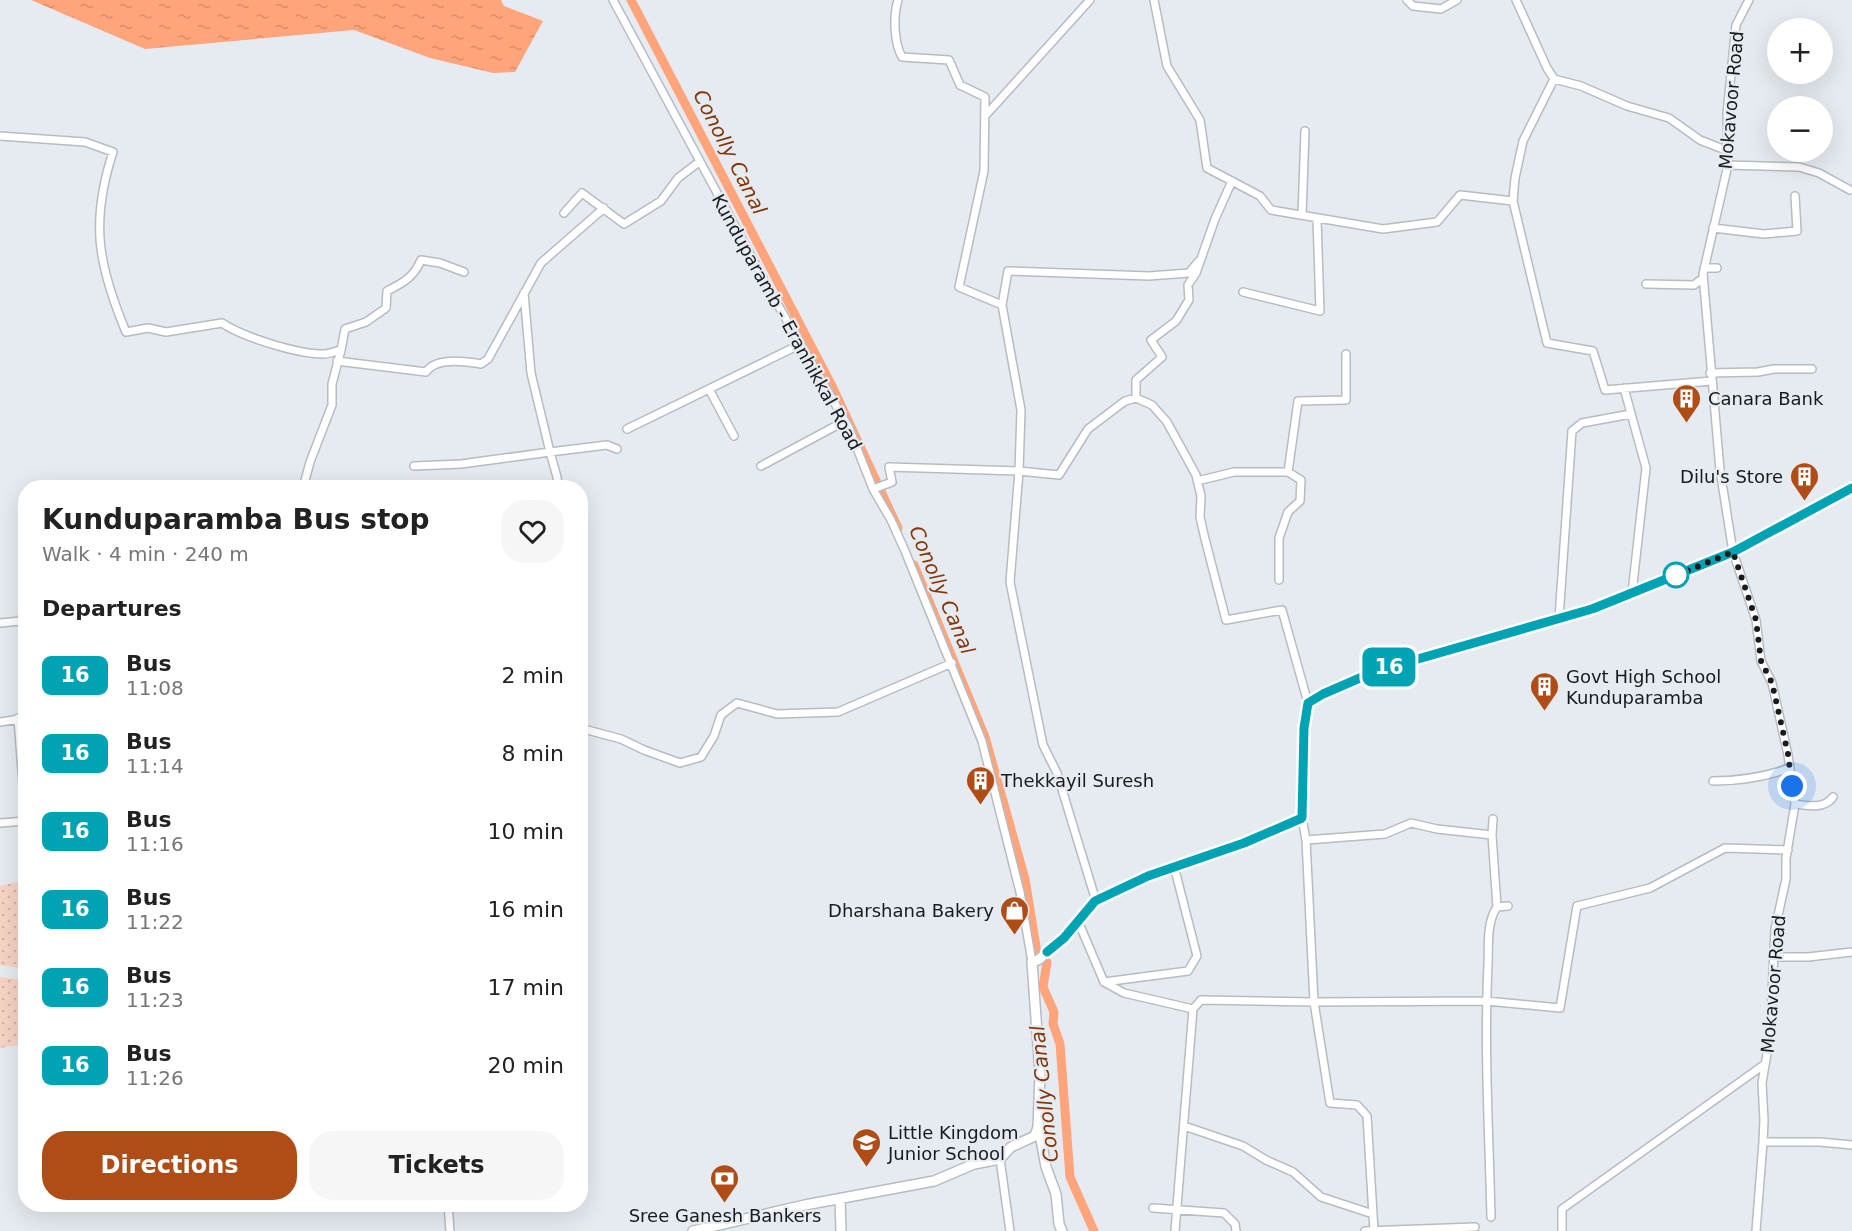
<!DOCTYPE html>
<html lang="en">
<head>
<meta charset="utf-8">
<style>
  body { margin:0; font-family:"DejaVu Sans",sans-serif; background:#f6f6f6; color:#222; height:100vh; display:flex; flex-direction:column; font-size:22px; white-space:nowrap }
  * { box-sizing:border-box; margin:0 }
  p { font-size:20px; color:#767676 }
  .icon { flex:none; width:33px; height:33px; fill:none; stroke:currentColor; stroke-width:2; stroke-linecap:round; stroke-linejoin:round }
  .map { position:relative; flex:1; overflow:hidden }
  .panel { position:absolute; left:18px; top:480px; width:570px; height:732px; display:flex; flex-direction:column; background:#fff; border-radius:24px; box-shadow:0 6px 24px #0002 }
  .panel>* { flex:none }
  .badge { padding:0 12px; border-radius:9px; font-size:21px; line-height:39px }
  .controls { position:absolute; left:1767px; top:18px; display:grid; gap:12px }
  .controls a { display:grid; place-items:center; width:66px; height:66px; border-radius:50%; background:#fff; box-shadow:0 6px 24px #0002; font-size:30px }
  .you { position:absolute; width:30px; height:30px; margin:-15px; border:4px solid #fff; border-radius:50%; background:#1a73e8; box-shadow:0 0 0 9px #1a73e833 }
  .map>.badge { position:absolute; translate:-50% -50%; box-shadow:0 0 0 3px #fff }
  h2 { padding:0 24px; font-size:22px; line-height:54px }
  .round { display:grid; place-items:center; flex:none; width:63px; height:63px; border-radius:24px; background:#f6f6f6 }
  .headline { display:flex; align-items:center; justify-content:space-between; height:102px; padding:0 24px }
  h1 { font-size:28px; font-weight:800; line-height:45px }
  .button { display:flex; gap:12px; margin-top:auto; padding:12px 24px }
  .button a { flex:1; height:69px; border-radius:24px; background:#b04d16; color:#fff; font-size:24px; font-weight:800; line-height:69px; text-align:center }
  .button a+a { background:#f6f6f6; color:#222 }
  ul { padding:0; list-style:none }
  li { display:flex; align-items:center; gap:18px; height:78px; padding:0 24px }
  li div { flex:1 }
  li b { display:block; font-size:22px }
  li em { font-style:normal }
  li .badge { min-width:66px; font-weight:700; text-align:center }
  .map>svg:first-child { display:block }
  .grass { fill:url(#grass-dots) }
  .water { fill:url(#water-ripples) }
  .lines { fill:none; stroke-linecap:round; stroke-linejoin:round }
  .canal { stroke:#ffa47b; stroke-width:9 }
  .street-casing { stroke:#b7bcc2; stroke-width:10 }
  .secondary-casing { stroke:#b7bcc2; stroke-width:12 }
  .street { stroke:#fff; stroke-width:7 }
  .secondary { stroke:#fff; stroke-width:9 }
  .line-casing { stroke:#fff; stroke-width:14 }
  .line { stroke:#00a3b4; stroke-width:9 }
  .walk { stroke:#181a1c; stroke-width:6; stroke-dasharray:0 10.8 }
  .stop-dot { fill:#fff; stroke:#00a3b4; stroke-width:3 }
  .labels { text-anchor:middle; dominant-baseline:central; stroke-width:4.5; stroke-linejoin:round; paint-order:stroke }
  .street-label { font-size:18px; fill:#181a1c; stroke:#e6ebf1 }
  .poi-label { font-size:18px; fill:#181a1c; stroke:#e6ebf1; text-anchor:start }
  .water-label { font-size:20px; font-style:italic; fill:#853606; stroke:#e6ebf1 }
</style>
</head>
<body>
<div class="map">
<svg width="1852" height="1231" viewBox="0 0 1852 1231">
  <defs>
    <pattern id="grass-dots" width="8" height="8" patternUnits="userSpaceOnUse" patternTransform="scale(1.5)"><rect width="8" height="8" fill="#f7d3c4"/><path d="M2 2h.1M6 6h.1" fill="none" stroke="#d3b5a8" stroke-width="1.8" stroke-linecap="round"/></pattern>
    <pattern id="water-ripples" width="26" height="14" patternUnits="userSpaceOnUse" patternTransform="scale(1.5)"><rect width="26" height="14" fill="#ffa47b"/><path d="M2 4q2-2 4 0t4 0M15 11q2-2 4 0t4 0" fill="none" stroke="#da8d6a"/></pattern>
  </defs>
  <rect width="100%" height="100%" fill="#e6ebf1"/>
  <path class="grass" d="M25 880H26L25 969 0 965V886Z
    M0 977 25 980V1044L0 1048Z"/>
  <path class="water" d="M31 0H501L504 6 543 21 515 72 493 73 430 58 354 30 145 49Z"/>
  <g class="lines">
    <path class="canal" d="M631 0 832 386 898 528
      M914 565 985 737 1025 879 1037 953 1047 962 1043 987 1054 1012 1053 1024 1060 1044 1070 1177 1094 1231"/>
    <defs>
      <path id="street" d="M613 0 771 293 849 428 873 489 891 520 905 551 982 741 1020 892 1032 962
        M898 0C893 16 894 43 902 57L949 60 960 85 985 97 984 171 959 287 1002 305 1021 410 1019 471 1010 582 1043 745 1057 773 1096 901
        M1154 0 1167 66 1200 120 1207 168 1260 196 1271 210 1383 229 1437 222 1460 195 1513 201 1547 343 1593 351 1605 390 1711 381
        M1407 0 1413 6 1441 9 1457 0
        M1516 0 1547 68 1554 79 1581 86 1627 106 1669 118 1700 140 1728 151
        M1749 0 1736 25 1727 113 1728 165 1703 274 1720 470 1733 552 1756 620 1761 661 1772 683 1788 755 1795 804 1786 858V879L1775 929 1770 1036 1762 1083 1764 1120 1763 1142H1820L1852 1145
        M985 116 1090 0
        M0 136 85 142 113 152C90 222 98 265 126 332L148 328 166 332 222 323C243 337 297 354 323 354 329 354 336 351 341 350L332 384V405L310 462 303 488
        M1728 165 1799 167 1819 173 1850 190
        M1513 201 1515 178 1523 141 1554 79
        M564 213 582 193 624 224 661 201 678 178 699 162
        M1302 215 1305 131
        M1713 228 1764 234 1797 231 1795 196
        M1704 268H1717
        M1646 284 1694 285 1703 278
        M1243 292 1320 311 1317 218
        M1002 305 1008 271 1149 276 1189 273 1198 262
        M341 350 345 329 366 322 386 308 387 291C403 283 414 277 421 260L440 263 464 272
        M337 361 426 372C436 357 465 361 481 364L488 359 541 263 604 208
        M1710 373 1758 372 1774 369H1812
        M1624 388 1646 468 1632 593
        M709 389 734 436
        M1136 398 1152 405 1167 422 1196 475 1201 496 1200 517 1205 539 1226 620 1282 610 1308 703
        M627 429 801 344
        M414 466 461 464 550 452 531 373 524 293
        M761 466 845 421
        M1288 472 1298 401 1346 400V354
        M1197 481 1234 472H1288L1301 480 1300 501 1288 512 1279 538V580
        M558 488 557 477 550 452 607 445 617 449
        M873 489 892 482 889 467 1019 471 1059 475 1088 429 1125 401 1136 398V380L1162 357 1151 340 1176 321 1189 300 1188 285 1196 273 1215 219 1232 181
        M1559 618 1572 431 1582 423 1631 414
        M0 623 21 621 26 605
        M18 718 24 797
        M0 722 26 718
        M580 728 621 739 644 750 680 763 701 757 714 736 721 715 737 703 777 714 838 712 952 663
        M1713 781C1739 781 1765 777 1790 768
        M26 797H24L26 810
        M1795 804C1808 806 1825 809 1833 797
        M1302 818 1306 840 1314 1002 1330 1103 1357 1105 1367 1116 1374 1231
        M1493 819 1492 835 1497 907
        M0 823 26 821
        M1306 840 1385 834 1411 823 1437 829 1492 835
        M1078 921 1104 982 1124 993 1193 1009
        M1775 957H1808L1852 952
        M1104 982 1188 971 1197 956 1174 866
        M1184 1126 1243 1146 1266 1160 1293 1172 1321 1197 1373 1214
        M1000 1159 1010 1231
        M448 1204 450 1231
        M1153 1208 1224 1213 1235 1224 1236 1231
        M1491 1217C1489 1133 1484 1049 1488 965 1489 946 1486 923 1497 907L1508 906
        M1175 1231 1193 1009 1201 1000 1314 1002 1486 1001 1560 1008 1577 906 1650 888 1725 848 1788 850
        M1365 1231 1475 1227
        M1562 1231V1209L1765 1064
        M1756 1231 1763 1142"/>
      <path id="secondary" d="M1039 1129 1046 1167 1056 1194 1059 1224 1062 1231
        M840 1199 841 1231
        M693 1231 805 1205 934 1181 974 1164 1000 1159 1011 1147 1035 1136 1038 1127 1040 1074 1032 962 1038 960 1057 944 1096 901 1148 876 1244 843 1302 818 1304 728 1308 703 1323 694 1376 671 1592 609 1733 552 1852 488"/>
    </defs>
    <use href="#street" class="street-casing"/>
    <use href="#secondary" class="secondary-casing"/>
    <use href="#street" class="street"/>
    <use href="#secondary" class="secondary"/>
  </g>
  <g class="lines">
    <defs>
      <path id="line" d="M1047 952 1064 938 1095 901 1148 876 1244 843 1302 818 1304 728 1308 703 1323 694 1376 671 1592 609 1612 601 1733 552 1852 488"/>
    </defs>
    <use href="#line" class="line-casing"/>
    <use href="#line" class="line"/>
    <path class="walk" d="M1676 575 1672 577 1733 552 1756 620 1761 661 1772 683 1788 754 1792 786"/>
  </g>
  <defs>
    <symbol id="building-pin" viewBox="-11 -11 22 30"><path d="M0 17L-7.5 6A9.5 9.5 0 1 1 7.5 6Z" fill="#b04d16" stroke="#e6ebf1"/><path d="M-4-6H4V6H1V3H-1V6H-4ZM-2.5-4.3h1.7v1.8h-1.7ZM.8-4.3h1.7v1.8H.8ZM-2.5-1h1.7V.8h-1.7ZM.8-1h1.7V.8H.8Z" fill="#fff"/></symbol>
    <symbol id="shop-pin" viewBox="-11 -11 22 30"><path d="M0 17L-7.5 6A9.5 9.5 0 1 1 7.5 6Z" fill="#b04d16" stroke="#e6ebf1"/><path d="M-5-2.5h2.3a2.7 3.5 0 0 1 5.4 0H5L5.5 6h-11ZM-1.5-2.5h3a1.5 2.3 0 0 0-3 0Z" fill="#fff"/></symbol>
    <symbol id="school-pin" viewBox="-11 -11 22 30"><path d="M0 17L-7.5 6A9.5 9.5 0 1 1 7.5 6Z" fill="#b04d16" stroke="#e6ebf1"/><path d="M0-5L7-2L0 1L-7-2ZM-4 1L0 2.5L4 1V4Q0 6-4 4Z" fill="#fff"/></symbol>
    <symbol id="bank-pin" viewBox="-11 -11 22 30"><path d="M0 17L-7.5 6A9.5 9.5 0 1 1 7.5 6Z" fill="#b04d16" stroke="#e6ebf1"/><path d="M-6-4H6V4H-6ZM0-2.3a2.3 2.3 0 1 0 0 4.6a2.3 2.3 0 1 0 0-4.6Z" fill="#fff"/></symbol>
  </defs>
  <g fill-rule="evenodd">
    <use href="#building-pin" x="1670" y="382" width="33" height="45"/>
    <use href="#building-pin" x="1788" y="460" width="33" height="45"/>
    <use href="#building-pin" x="1528" y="670" width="33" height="45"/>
    <use href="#building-pin" x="964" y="764" width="33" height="45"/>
    <use href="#shop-pin" x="998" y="894" width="33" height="45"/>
    <use href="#school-pin" x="850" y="1126" width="33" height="45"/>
    <use href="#bank-pin" x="708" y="1162" width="33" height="45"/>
  </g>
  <circle class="stop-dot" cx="1676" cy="575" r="12"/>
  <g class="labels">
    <g class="street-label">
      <text transform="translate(1731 100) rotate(-85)">Mokavoor Road</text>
      <text transform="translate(787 322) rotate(61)">Kunduparamb - Eranhikkal Road</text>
      <text transform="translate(1773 984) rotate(-85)">Mokavoor Road</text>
    </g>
    <g class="poi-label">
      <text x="1708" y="398">Canara Bank</text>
      <text x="1783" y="476" text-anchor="end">Dilu's Store</text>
      <text x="1566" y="676">Govt High School<tspan x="1566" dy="21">Kunduparamba</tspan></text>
      <text x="1001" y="780">Thekkayil Suresh</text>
      <text x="994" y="910" text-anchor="end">Dharshana Bakery</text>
      <text x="888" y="1132">Little Kingdom<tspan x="888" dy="21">Junior School</tspan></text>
      <text x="725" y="1215" text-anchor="middle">Sree Ganesh Bankers</text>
    </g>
    <g class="water-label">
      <text transform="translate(730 152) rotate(63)">Conolly Canal</text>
      <text transform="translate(942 590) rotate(67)">Conolly Canal</text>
      <text transform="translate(1044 1094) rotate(-96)">Conolly Canal</text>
    </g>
  </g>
</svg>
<div class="controls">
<a>+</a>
<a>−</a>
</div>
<div class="you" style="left:1792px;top:786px"></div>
<b class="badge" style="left:1389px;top:667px;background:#00a3b4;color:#fff">16</b>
<section class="panel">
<div class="headline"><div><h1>Kunduparamba Bus stop</h1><p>Walk · 4 min · 240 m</p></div><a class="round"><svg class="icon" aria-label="heart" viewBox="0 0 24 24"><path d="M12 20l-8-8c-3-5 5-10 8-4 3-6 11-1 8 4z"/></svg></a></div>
<h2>Departures</h2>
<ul>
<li><span class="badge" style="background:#00a3b4;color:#fff">16</span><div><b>Bus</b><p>11:08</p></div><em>2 min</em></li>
<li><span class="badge" style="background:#00a3b4;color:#fff">16</span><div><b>Bus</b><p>11:14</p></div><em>8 min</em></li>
<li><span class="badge" style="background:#00a3b4;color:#fff">16</span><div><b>Bus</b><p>11:16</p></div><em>10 min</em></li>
<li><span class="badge" style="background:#00a3b4;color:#fff">16</span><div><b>Bus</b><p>11:22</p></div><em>16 min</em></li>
<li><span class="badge" style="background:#00a3b4;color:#fff">16</span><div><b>Bus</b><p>11:23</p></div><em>17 min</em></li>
<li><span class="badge" style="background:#00a3b4;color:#fff">16</span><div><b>Bus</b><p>11:26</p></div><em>20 min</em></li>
</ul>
<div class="button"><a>Directions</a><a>Tickets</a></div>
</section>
</div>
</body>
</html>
